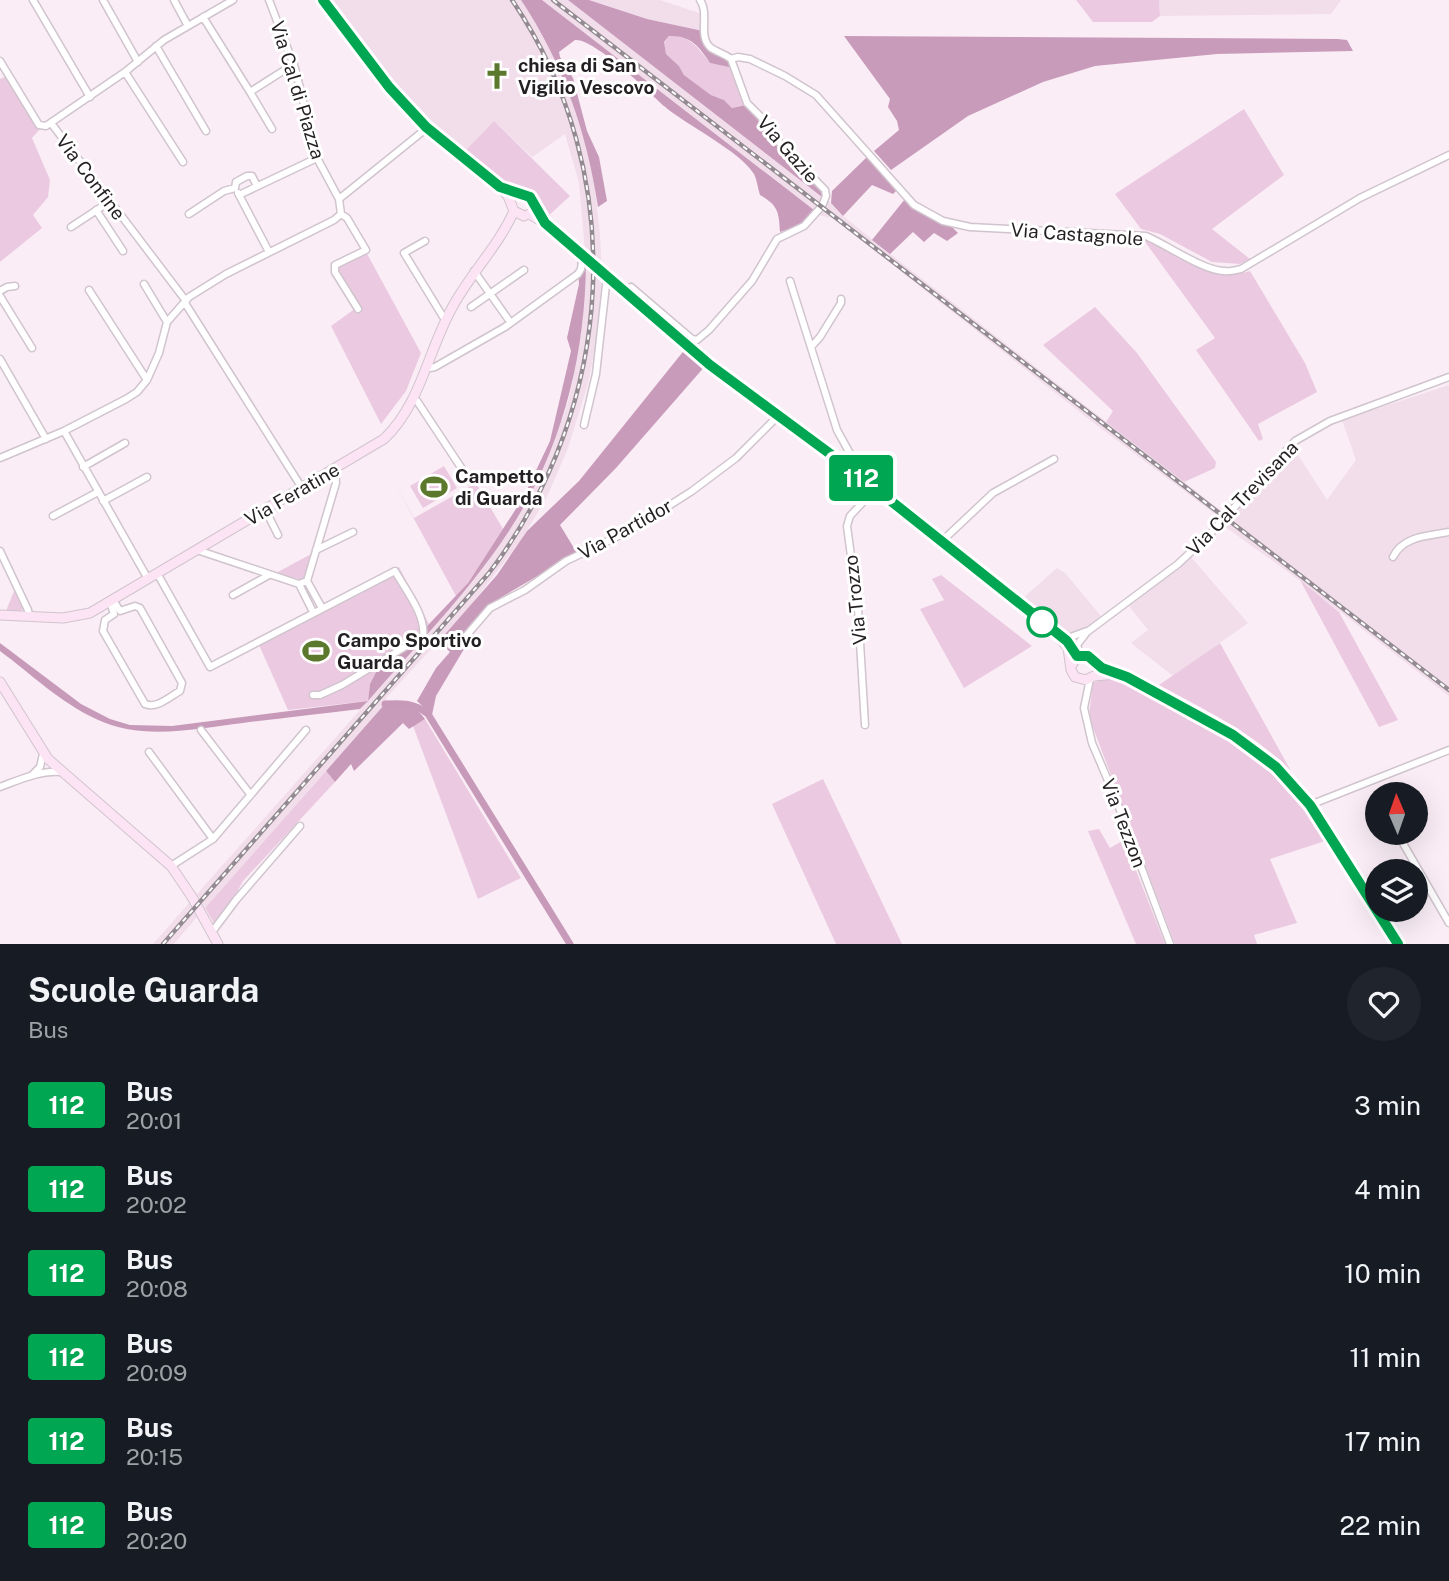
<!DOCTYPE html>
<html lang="en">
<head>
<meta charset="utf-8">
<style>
  body { margin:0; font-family:"Public Sans",sans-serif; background:#20242c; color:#f1f3f6; height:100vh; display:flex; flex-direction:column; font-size:26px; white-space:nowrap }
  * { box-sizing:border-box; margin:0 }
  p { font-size:23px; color:#9ea1a6 }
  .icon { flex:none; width:38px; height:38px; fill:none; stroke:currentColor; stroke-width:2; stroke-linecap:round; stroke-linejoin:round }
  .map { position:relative; height:944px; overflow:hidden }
  .panel { display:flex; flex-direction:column; background:#171b24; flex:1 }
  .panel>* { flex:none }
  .badge { padding:0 14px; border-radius:5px; font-size:24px; line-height:46px }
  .needle { width:46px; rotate:358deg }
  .controls { position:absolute; left:1365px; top:782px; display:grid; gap:14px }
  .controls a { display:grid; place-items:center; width:63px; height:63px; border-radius:50%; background:#171b24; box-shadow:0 7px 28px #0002; font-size:35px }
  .map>.badge { position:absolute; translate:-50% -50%; box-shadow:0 0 0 4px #fff }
  .round { display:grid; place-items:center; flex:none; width:74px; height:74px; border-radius:37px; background:#20242c }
  .summary { display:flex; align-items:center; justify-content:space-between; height:119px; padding:0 28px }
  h1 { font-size:33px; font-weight:700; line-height:52px }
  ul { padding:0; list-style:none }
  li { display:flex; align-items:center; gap:21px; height:84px; padding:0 28px }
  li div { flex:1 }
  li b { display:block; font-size:26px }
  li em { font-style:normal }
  li .badge { min-width:77px; font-weight:700; text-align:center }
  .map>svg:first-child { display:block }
  .built { fill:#f2deeb }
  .green { fill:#ebcae1 }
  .forest { fill:#c99bbb }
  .water { fill:#c89aba }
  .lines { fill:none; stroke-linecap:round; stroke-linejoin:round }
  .canal { stroke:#c89aba; stroke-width:7 }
  .secondary-tunnel { stroke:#cfc4cc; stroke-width:9; stroke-dasharray:9 4.5; stroke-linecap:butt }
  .street-casing { stroke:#d0c4cd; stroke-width:9 }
  .secondary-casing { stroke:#d0c4cd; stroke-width:11 }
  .street { stroke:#fff; stroke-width:6 }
  .secondary { stroke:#fce4f5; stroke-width:9 }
  .rail-casing { stroke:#938b91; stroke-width:4.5 }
  .rail { stroke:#fff; stroke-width:2; stroke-dasharray:5; stroke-linecap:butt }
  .line-casing { stroke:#fff; stroke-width:16 }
  .line { stroke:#00a651; stroke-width:10 }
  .stop-dot { fill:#fff; stroke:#00a651; stroke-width:3.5 }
  .labels { text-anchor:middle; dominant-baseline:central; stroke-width:6; stroke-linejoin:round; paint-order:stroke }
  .poi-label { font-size:19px; font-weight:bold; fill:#231f22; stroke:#fff; text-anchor:start }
  .street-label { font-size:19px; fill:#231f22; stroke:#fff }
</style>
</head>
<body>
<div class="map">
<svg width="1449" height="944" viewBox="0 0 1449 944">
  <rect width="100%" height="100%" fill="#faedf6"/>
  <path class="built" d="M331 0H521L545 39 568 89 585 141 594 180 600 234 602 276 596 343 588 384 568 448 547 497 520 542 467 610 386 698 384 705 205 908 197 894 368 701 485 565 507 534 544 466 567 406 573 380 586 263 579 183 565 134 532 157 494 121 464 152 434 126 397 86Z
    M542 0H568L831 203 843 216 903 264 1224 513 1219 517 1095 424 833 218 822 216Z
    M589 0H660L705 15 703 31 647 19Z
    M1159 0H1341L1331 14 1160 16Z
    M1449 385V696L1299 580 1224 526 1293 447 1327 500 1356 460 1342 420Z
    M1191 557 1248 623 1173 676 1131 643 1148 630 1129 606Z
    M1057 568 1065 573 1101 616 1074 638 1022 599Z
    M189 903 197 917 174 944H153Z"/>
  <path class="green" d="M1076 0H1159L1160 16 1152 22H1093Z
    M682 35 697 47 710 63 733 68 746 105 732 108 724 100 711 95 684 75 679 66 666 54 664 43 669 36Z
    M9 75 40 129 32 138 50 180 48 197 33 215 42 228 0 262V79Z
    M1244 109 1284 175 1212 229 1250 259 1240 264 1212 262 1160 234 1141 229 1115 194Z
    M494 121 570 196 546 218 540 198 533 190 510 186 464 152Z
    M1143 239C1180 249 1209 284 1250 271L1305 363 1317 392 1258 424 1263 439 1259 441 1196 350 1215 338Z
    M365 250 421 353 406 391 381 424 331 326 356 308 330 263Z
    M1095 307 1137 353 1216 462 1215 468 1184 482 1106 422 1113 411 1043 345Z
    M444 466 457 488 423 508 410 486Z
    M476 483 503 529 468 583 456 596 395 484 414 518Z
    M313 553 303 580 276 573Z
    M399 567 429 624 393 662 377 670 370 684 368 701 288 710 259 645Z
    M941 575 1032 646 964 688 920 609 944 600 932 579Z
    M1300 580 1339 612 1398 720 1379 727Z
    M14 591 23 608 21 612 6 611Z
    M1220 643 1291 771C1254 733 1205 710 1159 685Z
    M1102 679H1117L1155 697 1243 745 1280 775 1307 806 1328 840 1270 859 1297 923 1254 935 1257 944H1175L1092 725 1089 715 1093 683Z
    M425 719 521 878 478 899 413 726Z
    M326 771 335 782 243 881 232 901 214 923 205 908Z
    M823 779 902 944H836L772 804Z
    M1099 829 1110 848 1124 840 1165 944H1136L1088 831Z"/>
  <path class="forest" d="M521 0H542L814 210 800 225 780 232C779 212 778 205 760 195 758 189 757 180 754 174 740 151 686 125 664 106 649 92 594 38 575 40L559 52 560 57 573 78 587 131 599 157 607 201 598 207C587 133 563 63 521 0Z
    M568 0H589L647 19 703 31V38L729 59 733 68 710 63C699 46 690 35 669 36L664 42 666 54 679 66 684 75 711 95 724 100 732 108 746 105 798 168 821 191 822 197Z
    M844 36 1338 39 1347 40 1353 51 1217 54 1095 66 1043 82 968 116 891 170 874 151 899 130 897 121 888 107 890 99Z
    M867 157 897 190 893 194 872 185 843 216 831 203 832 191Z
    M905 199 917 209 952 227 958 233 947 241 934 233 924 242 913 232 890 254 872 240Z
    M577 255 586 263C585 359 561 453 507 534 467 594 415 647 368 701L370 684 377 670 393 662 468 583 523 498 550 441 571 351 567 338 579 284Z
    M686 348 706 365 616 468 560 525 577 553 500 598 468 635 470 639 436 696 432 715 417 701 436 668 450 652 439 641 497 575 527 531 579 481Z
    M384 705C402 705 414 703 425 719L409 729 403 723 354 771 351 764 335 782 326 771Z"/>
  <path class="water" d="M0 643 81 704 110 719 130 725 172 726 368 701 360 709C321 714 282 718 243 723 194 729 142 741 96 719 61 703 31 674 0 651Z"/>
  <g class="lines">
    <path class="canal" d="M385 704C402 703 414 703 428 714L570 944"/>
    <path class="secondary-tunnel" d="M583 254 610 277"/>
    <defs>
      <path id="street" d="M33 0 90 97
        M103 0 138 62
        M174 0 188 26
        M269 0 295 68 317 158 339 199 341 214 347 218 366 250 335 265V272L358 309
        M203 17 250 92 294 64
        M156 46 206 131
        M731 59 738 57 750 59 785 76 816 95 914 205 943 221 970 227 1146 236C1167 245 1204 271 1224 271 1229 272 1236 270 1241 269L1360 198 1449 155
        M0 61 39 125 46 126 125 72 164 40 233 0
        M125 72 183 162
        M250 92 272 129
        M51 123 186 301
        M238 193 269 252
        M239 195 317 158
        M339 199 427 128
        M96 210 123 251
        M189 214 224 191 235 188 236 182 247 176H252L257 186
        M71 227 109 202
        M425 241 404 253 445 320
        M474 271 508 319
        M790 281 837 430 853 459V470
        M144 284 167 322
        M89 290 147 380
        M0 291 7 287 15 286
        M626 291 631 287 692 339 697 340 709 330 752 281 777 239 804 226 822 206 826 196 825 190 782 146 761 117 747 103 731 59C725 54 717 52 711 48 697 36 710 14 700 0
        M0 296 32 348
        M185 303 302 488
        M471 307 524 270
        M811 347 820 337 841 303V299
        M0 359 46 439
        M425 369 435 367 505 327 578 274 581 269 583 254
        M413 399 417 401 470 481
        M584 425 596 374 606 285 610 277
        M64 431 148 579
        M0 458 64 431 126 399 137 392 147 380 159 353 167 322 189 297 226 274 334 220 341 214
        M83 467 125 443
        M103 501 147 477
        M265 509 278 535
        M53 516 98 492
        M941 542 993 493 1054 459
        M197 550 299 584 307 581
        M316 550 353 532
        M0 551 28 610 29 616
        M1393 557C1403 536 1428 536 1449 532
        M157 573 210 667 395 571C405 589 426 615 423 636L342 685 320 695H313
        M299 584 313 612
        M233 595 269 575
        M110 602 114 614 105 620 103 631 145 704C157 709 169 697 180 691L182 683 140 608 135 606 120 611 113 600
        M322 608 307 581 336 483 335 469
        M1057 634 1068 638 1087 631
        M466 636 490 608 525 590 566 561 631 530 692 491 736 458 775 419 780 418
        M1080 655 1077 645 1087 632 1178 564 1210 534 1295 441 1330 421 1449 377
        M1090 679 1084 708 1092 743 1115 797 1170 944
        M865 725 858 609 847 526 850 516 863 502 865 481
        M201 730 250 794
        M149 752 213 839
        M33 774 40 767 43 754
        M0 787C19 780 40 770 61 772
        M1310 805 1449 750
        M1400 838 1449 923
        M171 866 213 839 306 730
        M212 932 236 900 300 826"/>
      <path id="secondary" d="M323 0 389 87 426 127 500 187 508 196 514 211 524 216
        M504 189 530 197 544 221
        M529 214 545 223 583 254
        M610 277 710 364 853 470 1056 633 1068 648 1071 670 1075 677 1086 680 1094 676 1117 674
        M0 615 63 618 90 613 384 439C421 404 428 350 453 306 471 273 499 245 514 211
        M1071 666 1078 656 1088 655 1102 668 1127 677 1232 735 1276 767 1310 805 1398 944
        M0 682 48 759 171 866 192 897 218 944"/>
    </defs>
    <use href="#street" class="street-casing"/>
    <use href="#secondary" class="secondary-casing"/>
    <use href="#street" class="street"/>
    <use href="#secondary" class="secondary"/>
    <defs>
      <path id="rail" d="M553 0 1449 690
        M163 944 489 573C616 406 631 175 512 0"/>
    </defs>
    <use href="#rail" class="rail-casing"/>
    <use href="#rail" class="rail"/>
  </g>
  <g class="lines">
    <defs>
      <path id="line" d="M323 0 389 87 426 127 500 187 530 197 545 223 710 365 852 470 1067 641 1077 656H1088L1102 668 1127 677 1233 735 1276 767 1310 805 1398 944"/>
    </defs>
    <use href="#line" class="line-casing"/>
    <use href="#line" class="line"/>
  </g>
  <defs>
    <symbol id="church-bare" viewBox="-9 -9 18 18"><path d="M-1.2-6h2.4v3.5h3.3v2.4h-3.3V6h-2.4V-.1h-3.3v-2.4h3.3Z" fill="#5c782d" stroke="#fff" stroke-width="2.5" paint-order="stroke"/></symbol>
    <symbol id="stadium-bare" viewBox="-9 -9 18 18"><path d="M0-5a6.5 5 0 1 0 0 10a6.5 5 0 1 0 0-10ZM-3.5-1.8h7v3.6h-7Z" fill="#5c782d" stroke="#fff" stroke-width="2.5" paint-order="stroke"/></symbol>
  </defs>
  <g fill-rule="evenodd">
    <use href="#church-bare" x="478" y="57" width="38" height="38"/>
    <use href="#stadium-bare" x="415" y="468" width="38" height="38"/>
    <use href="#stadium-bare" x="297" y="632" width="38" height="38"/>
  </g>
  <circle class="stop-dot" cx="1042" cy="622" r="14"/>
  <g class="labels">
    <g class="poi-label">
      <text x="518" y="65">chiesa di San<tspan x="518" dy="22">Vigilio Vescovo</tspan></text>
      <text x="455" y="476">Campetto<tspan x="455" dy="22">di Guarda</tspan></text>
      <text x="337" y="640">Campo Sportivo<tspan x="337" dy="22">Guarda</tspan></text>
    </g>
    <g class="street-label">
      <text transform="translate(298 90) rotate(73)">Via Cal di Piazza</text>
      <text transform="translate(788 149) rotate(49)">Via Gazie</text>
      <text transform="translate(91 177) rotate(53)">Via Confine</text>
      <text transform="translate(1077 234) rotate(4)">Via Castagnole</text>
      <text transform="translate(292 494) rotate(-30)">Via Feratine</text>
      <text transform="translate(1242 498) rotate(-46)">Via Cal Trevisana</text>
      <text transform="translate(625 529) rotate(-29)">Via Partidor</text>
      <text transform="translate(855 600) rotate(-96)">Via Trozzo</text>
      <text transform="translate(1124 823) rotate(69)">Via Tezzon</text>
    </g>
  </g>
</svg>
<div class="controls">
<a><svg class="needle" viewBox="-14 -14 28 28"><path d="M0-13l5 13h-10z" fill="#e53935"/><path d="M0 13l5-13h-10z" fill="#9ea1a6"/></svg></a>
<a><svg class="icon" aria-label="layers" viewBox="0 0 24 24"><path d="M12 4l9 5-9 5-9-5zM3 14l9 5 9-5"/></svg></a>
</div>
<b class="badge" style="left:861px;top:478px;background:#00a651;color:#fff">112</b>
</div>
<section class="panel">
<div class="summary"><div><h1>Scuole Guarda</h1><p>Bus</p></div><a class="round"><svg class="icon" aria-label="heart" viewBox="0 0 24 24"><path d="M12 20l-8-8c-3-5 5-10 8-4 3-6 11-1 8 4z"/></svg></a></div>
<ul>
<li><span class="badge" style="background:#00a651;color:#fff">112</span><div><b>Bus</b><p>20:01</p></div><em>3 min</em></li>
<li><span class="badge" style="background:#00a651;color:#fff">112</span><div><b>Bus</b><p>20:02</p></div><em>4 min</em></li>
<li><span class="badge" style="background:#00a651;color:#fff">112</span><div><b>Bus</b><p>20:08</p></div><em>10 min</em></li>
<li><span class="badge" style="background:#00a651;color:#fff">112</span><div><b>Bus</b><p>20:09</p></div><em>11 min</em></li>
<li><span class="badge" style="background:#00a651;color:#fff">112</span><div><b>Bus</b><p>20:15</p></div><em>17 min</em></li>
<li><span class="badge" style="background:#00a651;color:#fff">112</span><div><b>Bus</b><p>20:20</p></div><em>22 min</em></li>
</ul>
</section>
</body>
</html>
